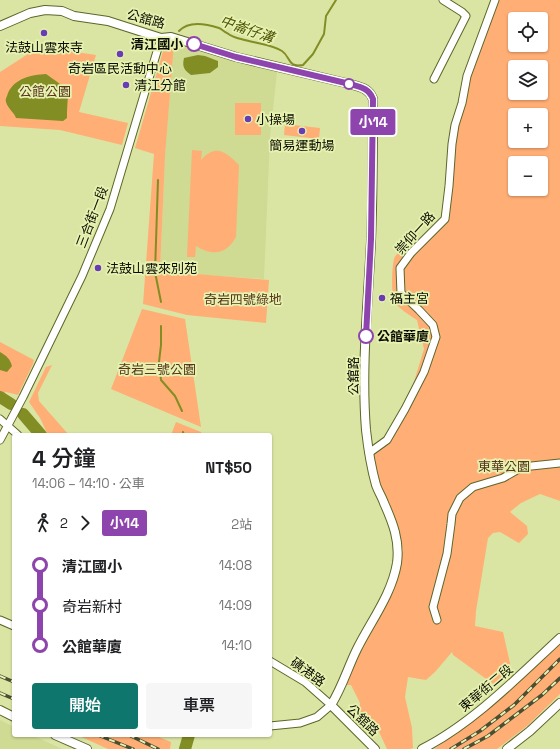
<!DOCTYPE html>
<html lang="zh-TW">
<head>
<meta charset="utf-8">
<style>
  body { margin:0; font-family:"Space Grotesk","Noto Sans TC",sans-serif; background:#f6f6f6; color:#202124; height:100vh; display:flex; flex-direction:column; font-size:15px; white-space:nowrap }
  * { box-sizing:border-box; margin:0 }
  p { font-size:13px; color:#757577 }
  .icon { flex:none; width:22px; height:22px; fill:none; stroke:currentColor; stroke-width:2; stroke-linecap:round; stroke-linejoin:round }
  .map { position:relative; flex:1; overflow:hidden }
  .sheet { position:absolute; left:12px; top:433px; width:260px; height:304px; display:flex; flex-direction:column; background:#fff; border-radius:4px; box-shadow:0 1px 3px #0004 }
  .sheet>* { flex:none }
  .badge { padding:0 8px; border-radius:3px; font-size:14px; line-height:26px }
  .buttons { position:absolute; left:508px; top:12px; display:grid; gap:8px }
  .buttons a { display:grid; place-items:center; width:40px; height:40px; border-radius:4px; background:#fff; box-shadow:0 1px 3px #0004; font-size:20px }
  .map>.badge { position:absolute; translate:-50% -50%; box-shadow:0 0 0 2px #fff }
  .legs { display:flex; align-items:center; gap:6px; height:44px; padding:0 20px; font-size:13px }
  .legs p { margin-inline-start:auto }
  .head { display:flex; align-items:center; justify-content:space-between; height:68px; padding:0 20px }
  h1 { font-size:22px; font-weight:600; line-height:30px }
  .button { display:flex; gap:8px; margin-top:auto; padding:8px 20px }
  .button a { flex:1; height:46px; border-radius:4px; background:#0f766e; color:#fff; font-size:16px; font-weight:600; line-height:46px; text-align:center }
  .button a+a { background:#f6f6f6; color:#202124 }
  ul { padding:0 20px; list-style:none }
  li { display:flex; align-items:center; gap:14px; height:40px; font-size:15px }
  li i { display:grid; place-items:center; width:6px; height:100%; margin:0 5px; background:currentColor }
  li i::after { content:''; width:10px; height:10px; margin:-5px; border:3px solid; border-radius:50%; background:#fff }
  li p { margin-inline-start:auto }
  li:first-child i { background:linear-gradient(#0000 50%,currentColor 0) }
  li:last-child i { background:linear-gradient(currentColor 50%,#0000 0) }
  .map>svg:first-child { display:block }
  .built { fill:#cfda92 }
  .green { fill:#ffae75; fill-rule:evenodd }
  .water { fill:#828d24 }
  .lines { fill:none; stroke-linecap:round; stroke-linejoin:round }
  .stream { stroke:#828d24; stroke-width:2 }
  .river { stroke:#828d24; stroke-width:12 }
  .minor-casing { stroke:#5d6528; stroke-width:9 }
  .tertiary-casing { stroke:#5d6528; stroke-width:10 }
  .minor { stroke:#fff; stroke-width:7 }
  .tertiary { stroke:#fff; stroke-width:8 }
  .rail-casing { stroke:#4a4e32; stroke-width:3.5 }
  .rail { stroke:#e7f2b1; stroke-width:2; stroke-dasharray:6; stroke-linecap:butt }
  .line-1-casing { stroke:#fff; stroke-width:9 }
  .line-1 { stroke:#8e44ad; stroke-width:6 }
  .poi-dot { fill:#683cb4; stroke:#e7f2b1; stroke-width:1.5 }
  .stop-1-dot { fill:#fff; stroke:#8e44ad; stroke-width:2 }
  .labels { text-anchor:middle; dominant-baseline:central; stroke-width:3.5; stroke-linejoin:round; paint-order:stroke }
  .street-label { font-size:13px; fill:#0b0d00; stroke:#e7f2b1 }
  .stop-label { font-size:13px; font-weight:bold; fill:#0b0d00; stroke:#e7f2b1; text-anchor:end }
  .poi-label { font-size:13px; fill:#0b0d00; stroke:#e7f2b1; text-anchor:start }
  .park-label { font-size:13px; fill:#58361d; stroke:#e7f2b1 }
  .water-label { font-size:14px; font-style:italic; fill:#4d5406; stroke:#e7f2b1 }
</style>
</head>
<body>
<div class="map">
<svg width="560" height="749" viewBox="0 0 560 749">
  <rect width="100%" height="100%" fill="#dae5a4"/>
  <path class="built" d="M174 42 277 72 270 137 264 279 160 272 165 157Z
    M0 720 14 727V735H32L62 749H0Z"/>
  <path class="green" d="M496 0H560V501L540 494 521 503 511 511 510 512 527 526 528 534 519 543 500 532 493 533 488 538 476 611 475 626 503 632 512 672 496 686 453 655 452 652 435 672 426 680 408 677 405 697 412 728 413 748 410 749H387L373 719 359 724 360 703 351 685H344L394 584 403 550 394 518 379 485 372 457 374 447 385 440 413 385 424 349 417 320C411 316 396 307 394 300 391 292 392 266 394 259 395 255 398 254 400 251L407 255 442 220 450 164 448 157 450 131 484 31ZM515 19H541V45H515ZM515 67H541V93H515ZM515 115H541V141H515ZM515 163H541V189H515Z
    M166 41 174 43 165 157 160 271 269 280 266 323 187 315 143 304 154 154 135 148Z
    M62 50 96 55 79 112 128 123 122 145 60 130 0 126V72L28 54Z
    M235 103H261V135H235Z
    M285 124 320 128 319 139 284 135Z
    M192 150 202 151 201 160C216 143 226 152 239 165L236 237C226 255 212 256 196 246L195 257H187Z
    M142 309 185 319 201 427 111 389Z
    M0 342 34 360 33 364 18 395 6 392 3 394 0 392Z
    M52 365 38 393 39 401 69 435H48L40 418 29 402 46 367Z
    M176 422 201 432 202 435H171Z
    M560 643V694L527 726 497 749H434L484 713Z
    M77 735H154L171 742 170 749H108Z"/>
  <path class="water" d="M198 55 205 56 218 61V67L210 73 191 75C184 70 182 67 184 58Z
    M46 74C74 94 67 86 67 118L63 121 16 118C14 112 8 109 6 102 5 99 7 97 8 93 15 78 31 75 46 74Z
    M0 352C7 356 10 359 12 366L7 372 0 370Z"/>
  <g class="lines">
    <path class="stream" d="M179 31C189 20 207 24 219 28 222 29 224 32 227 33 231 36 236 38 241 39 254 43 271 44 282 51 291 57 287 68 303 65L313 54 324 34 326 16 336 0
      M158 180 155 272 161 302
      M161 326V345L159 362 161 380 175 396 182 411
      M183 432 184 435"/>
    <path class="river" d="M0 397 11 404
      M23 414 41 435
      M185 749 189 735"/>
    <defs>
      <path id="minor" d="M434 79 466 16 462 12 443 0
        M0 419 18 435
        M0 440 23 397 82 276 110 209 161 38
        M369 453 387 440 405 409 424 372 436 337 433 325 419 310 401 293 400 268 411 253 445 219 449 186 452 144 455 125 462 103 467 76 495 0
        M0 620 14 626
        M437 620 433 607 447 554 451 524 452 514 460 498 473 487 503 478 522 467 560 463
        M270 661 305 682 331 705 317 717 300 723 270 726"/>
      <path id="tertiary" d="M0 26 30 13 45 10 62 11 74 16 108 21 161 38 171 37 236 57 350 84C360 87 369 88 373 99 373 146 373 194 371 241 368 304 361 367 366 430 368 448 371 467 376 485 378 491 382 497 384 503 393 523 400 541 397 563 392 594 371 621 357 649 348 667 342 688 331 705L375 749
        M0 710 14 717
        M55 735 87 749
        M422 749C472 724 519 676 560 638
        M507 749 530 731 560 703"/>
    </defs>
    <use href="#minor" class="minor-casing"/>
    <use href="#tertiary" class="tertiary-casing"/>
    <use href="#minor" class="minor"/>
    <use href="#tertiary" class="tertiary"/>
    <defs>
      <path id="rail" d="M0 676 14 682
        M0 693 14 699
        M98 735 133 749
        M129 735 158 749
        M451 749 480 731 514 705 560 659
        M464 749 488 736 542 695 560 678"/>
    </defs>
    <use href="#rail" class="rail-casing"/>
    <use href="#rail" class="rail"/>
  </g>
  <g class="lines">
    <defs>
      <path id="line-1" d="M194 44 236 57 350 84C360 87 369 88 373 99L371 239 366 336"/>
    </defs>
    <use href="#line-1" class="line-1-casing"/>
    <use href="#line-1" class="line-1"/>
  </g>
  <g class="poi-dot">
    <circle cx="44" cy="33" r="4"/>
    <circle cx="120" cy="54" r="4"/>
    <circle cx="126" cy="85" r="4"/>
    <circle cx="248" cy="119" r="4"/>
    <circle cx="302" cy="131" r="4"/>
    <circle cx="98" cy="268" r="4"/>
    <circle cx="382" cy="298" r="4"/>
  </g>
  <g class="stop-1-dot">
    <circle cx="194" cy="44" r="7"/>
    <circle cx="349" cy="84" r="5"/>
    <circle cx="366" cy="336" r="7"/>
  </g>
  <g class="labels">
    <g class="street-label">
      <text transform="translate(146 19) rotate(15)">公舘路</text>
      <text transform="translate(92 217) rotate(-69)">三合街一段</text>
      <text transform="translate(415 233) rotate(-48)">崇仰一路</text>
      <text transform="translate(353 376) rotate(-90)">公舘路</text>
      <text transform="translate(308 672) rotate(36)">磺港路</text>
      <text transform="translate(486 688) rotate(-40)">東華街二段</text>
      <text transform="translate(363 720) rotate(44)">公舘路</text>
    </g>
    <g class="stop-label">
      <text x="183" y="44">清江國小</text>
      <text x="377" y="336" text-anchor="start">公館華廈</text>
    </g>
    <g class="poi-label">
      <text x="44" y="47" text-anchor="middle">法鼓山雲來寺</text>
      <text x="120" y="68" text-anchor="middle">奇岩區民活動中心</text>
      <text x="134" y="85">清江分館</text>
      <text x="256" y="119">小操場</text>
      <text x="302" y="145" text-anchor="middle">簡易運動場</text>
      <text x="106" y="268">法鼓山雲來別苑</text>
      <text x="390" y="298">福主宮</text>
    </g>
    <g class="park-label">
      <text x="45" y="91">公館公園</text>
      <text x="243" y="299">奇岩四號綠地</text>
      <text x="157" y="369">奇岩三號公園</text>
      <text x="504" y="466">東華公園</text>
    </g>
    <g class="water-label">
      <text transform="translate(247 29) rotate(19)">中崙仔溝</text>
    </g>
  </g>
</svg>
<div class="buttons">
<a><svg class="icon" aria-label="locate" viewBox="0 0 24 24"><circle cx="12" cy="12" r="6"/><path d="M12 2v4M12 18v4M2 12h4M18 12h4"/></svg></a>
<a><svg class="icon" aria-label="layers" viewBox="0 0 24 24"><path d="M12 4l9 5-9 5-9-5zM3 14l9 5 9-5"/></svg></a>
<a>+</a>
<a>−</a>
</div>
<b class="badge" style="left:373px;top:122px;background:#8e44ad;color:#fff">小14</b>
<section class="sheet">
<div class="head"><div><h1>4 分鐘</h1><p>14:06 – 14:10 · 公車</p></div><b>NT$50</b></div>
<div class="legs"><svg class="icon" aria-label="walk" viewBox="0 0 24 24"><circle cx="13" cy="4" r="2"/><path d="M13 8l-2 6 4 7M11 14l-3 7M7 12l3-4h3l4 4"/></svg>2<svg class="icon" aria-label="forward" viewBox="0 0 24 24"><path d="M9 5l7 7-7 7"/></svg><b class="badge" style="background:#8e44ad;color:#fff">小14</b><p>2站</p></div>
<ul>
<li><i style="color:#8e44ad"></i><b>清江國小</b><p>14:08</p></li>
<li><i style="color:#8e44ad"></i><span>奇岩新村</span><p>14:09</p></li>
<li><i style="color:#8e44ad"></i><b>公館華廈</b><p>14:10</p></li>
</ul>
<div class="button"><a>開始</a><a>車票</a></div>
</section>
</div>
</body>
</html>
